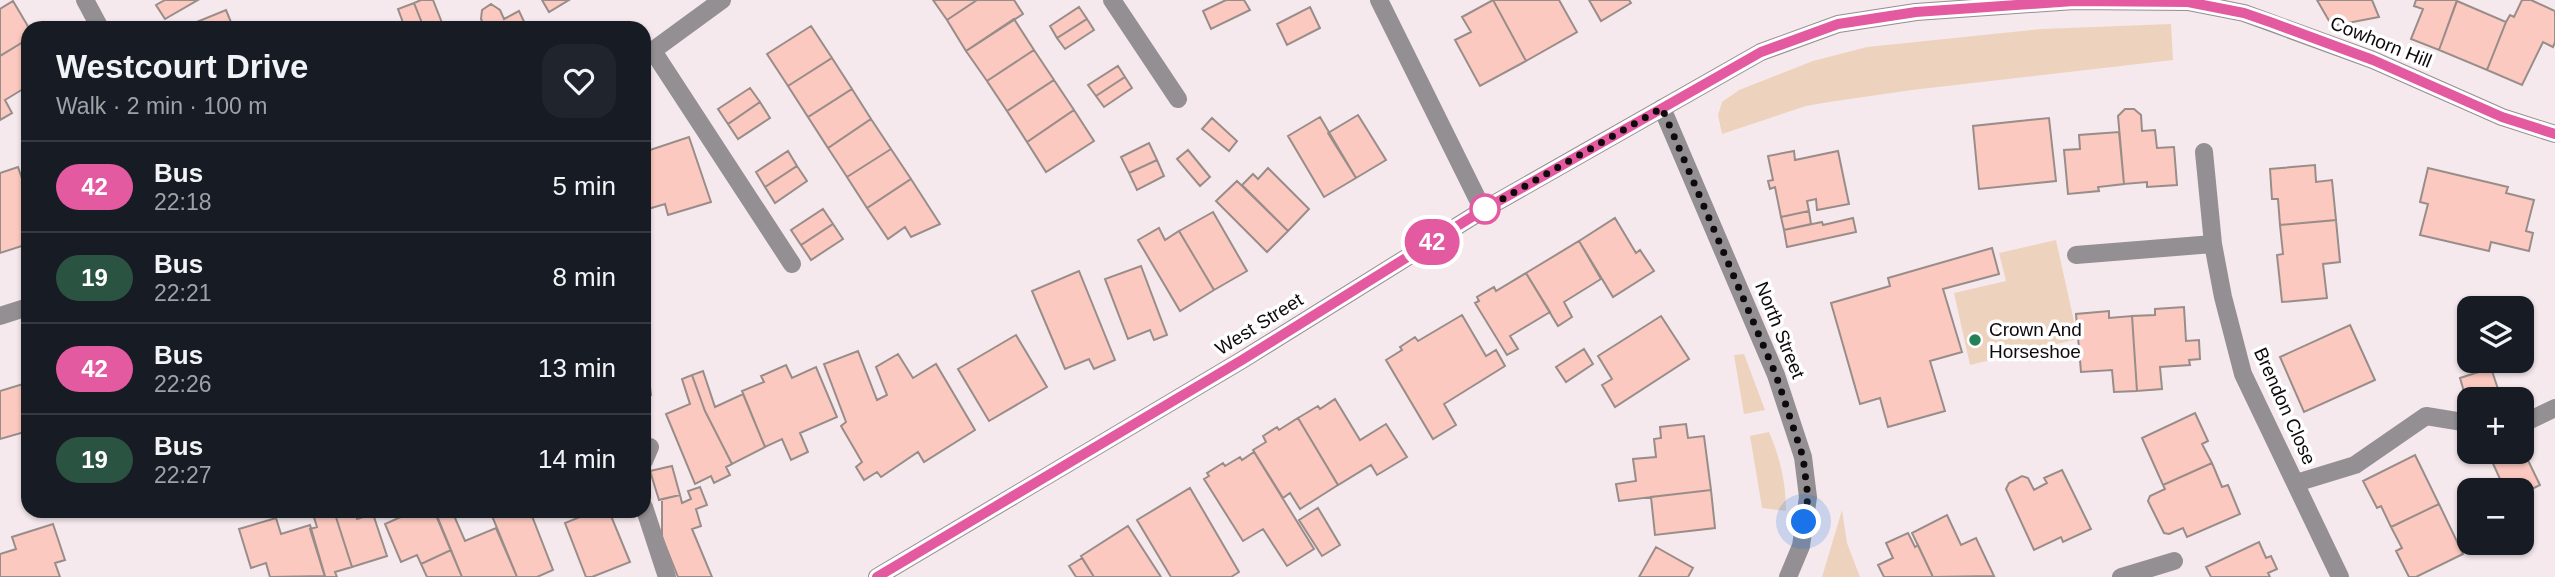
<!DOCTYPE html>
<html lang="en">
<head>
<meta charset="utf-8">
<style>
  body { margin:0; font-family:Arial,sans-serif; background:#20242c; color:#f1f3f6; height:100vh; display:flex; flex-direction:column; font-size:26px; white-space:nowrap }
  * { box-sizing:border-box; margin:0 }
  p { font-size:23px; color:#9ea1a6 }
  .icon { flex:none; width:38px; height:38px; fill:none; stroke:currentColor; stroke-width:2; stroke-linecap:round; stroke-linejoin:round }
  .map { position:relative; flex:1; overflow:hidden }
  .panel { position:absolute; left:21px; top:21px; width:630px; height:497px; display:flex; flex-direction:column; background:#171b24; border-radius:21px; box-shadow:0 2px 5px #0004 }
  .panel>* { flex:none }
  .badge { padding:0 14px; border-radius:23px; font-size:24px; line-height:46px }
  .buttons { position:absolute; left:2457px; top:296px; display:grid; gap:14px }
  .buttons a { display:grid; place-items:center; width:77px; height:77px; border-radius:14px; background:#171b24; box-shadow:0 2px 5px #0004; font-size:35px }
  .you { position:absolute; width:35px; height:35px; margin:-18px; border:5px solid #fff; border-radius:50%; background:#1a73e8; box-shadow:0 0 0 10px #1a73e833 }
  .map>.badge { position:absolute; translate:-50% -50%; box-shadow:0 0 0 4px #fff }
  .round { display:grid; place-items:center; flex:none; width:74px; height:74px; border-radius:21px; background:#20242c }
  .summary { display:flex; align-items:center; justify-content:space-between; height:119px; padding:0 35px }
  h1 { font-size:33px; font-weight:600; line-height:52px }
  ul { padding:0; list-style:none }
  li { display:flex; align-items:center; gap:21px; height:91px; padding:0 35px; border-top:2px solid #363941 }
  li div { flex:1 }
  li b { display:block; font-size:26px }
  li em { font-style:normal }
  li .badge { min-width:77px; font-weight:700; text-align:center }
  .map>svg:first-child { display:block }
  .green { fill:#edd3be }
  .building { fill:#fcc9c0; stroke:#998d8a; stroke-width:2 }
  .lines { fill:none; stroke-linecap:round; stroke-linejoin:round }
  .service { stroke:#938f93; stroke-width:18 }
  .minor { stroke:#938f93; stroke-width:18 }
  .tertiary { stroke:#938f93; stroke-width:18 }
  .line-casing { stroke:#fff; stroke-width:16 }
  .line { stroke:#e35aa1; stroke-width:10 }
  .walk { stroke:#0f0a0c; stroke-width:7; stroke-dasharray:0 12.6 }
  .stop-dot { fill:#fff; stroke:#e35aa1; stroke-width:3.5 }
  .poi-dot { fill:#248056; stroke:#fff; stroke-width:2.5 }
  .labels { text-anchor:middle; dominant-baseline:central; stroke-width:7; stroke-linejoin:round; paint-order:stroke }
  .street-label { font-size:19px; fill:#0f0a0c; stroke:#fff }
  .poi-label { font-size:19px; fill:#0f0a0c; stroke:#fff; text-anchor:start }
</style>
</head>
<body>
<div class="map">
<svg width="2555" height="577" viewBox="0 0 2555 577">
  <rect width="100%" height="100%" fill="#f6e9ed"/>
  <path class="green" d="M2171 24 2173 60 1912 90 1829 102 1806 106 1722 134 1718 115 1722 102 1739 90 1813 61 1867 47 2041 29Z
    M2056 240 2078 339 1970 365 1954 293 2006 281 1999 253Z
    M1744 354 1765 410 1744 414 1734 355Z
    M1769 432C1780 457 1786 483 1786 511L1762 508 1750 436Z
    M1842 510 1847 543 1860 577H1822Z"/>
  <path class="building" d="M165 0H198L165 19 156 5Z
    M421 0H433L444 28H424L414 3Z
    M542 0H569L549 12Z
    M933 0H977L947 20Z
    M977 0H1014L1023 14 966 51 947 20Z
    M1226 0H1244L1250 10 1211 29 1203 11Z
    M1493 0H1559L1577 32 1526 61Z
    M1493 0 1526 61 1480 86 1455 40 1471 32 1462 17Z
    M1589 0H1629L1631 3 1601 21Z
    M2317 0H2372L2379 17 2332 26Z
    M2416 0H2457L2439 50 2411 39 2423 9 2414 6Z
    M2522 0H2531L2555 11V42L2553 47 2543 42 2522 85 2487 70 2506 22 2510 15 2514 17Z
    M13 1 29 28 28 39 0 56V9Z
    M2457 1 2506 22 2487 70 2439 50Z
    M414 3 424 28H405L398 9Z
    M491 4 500 10 504 19 519 11 527 28H485L481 19 482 10Z
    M1079 7 1087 19 1057 38 1050 26Z
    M1310 7 1320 28 1287 45 1277 24Z
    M226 10 233 27 229 28H182Z
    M1014 19 1034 50 987 81 966 51Z
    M1087 19 1094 30 1065 49 1057 38Z
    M811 26 832 58 788 86 767 54Z
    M28 39V86L5 100 12 113 0 120V56Z
    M1034 50 1054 80 1007 111 987 81Z
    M832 58 852 89 808 117 788 86Z
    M1118 66 1125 77 1096 96 1088 85Z
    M1125 77 1132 88 1104 107 1096 96Z
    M1054 80 1074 110 1027 142 1007 111Z
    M750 88 760 102 728 124 718 109Z
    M852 89 871 119 828 148 808 117Z
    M760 102 770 118 738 139 728 124Z
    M2125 109H2134L2141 115 2142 131 2155 130 2157 148 2174 147 2177 185 2147 187V182L2124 184 2118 116Z
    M1074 110 1094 141 1046 172 1027 142Z
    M1358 115 1386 160 1356 178 1328 133Z
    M1320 117 1356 178 1324 197 1288 136Z
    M1212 118 1237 141 1229 151 1202 129Z
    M2049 118 2056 181 1979 189 1973 126Z
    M871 119 891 149 847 177 828 148Z
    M2119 132 2124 184 2098 187 2099 191 2068 194 2064 150 2080 149 2079 135Z
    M689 137 711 202 668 215 665 204 648 209 644 198V152Z
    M1149 143 1157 160 1129 173 1121 157Z
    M891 149 911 179 867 208 847 177Z
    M1188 150 1210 177 1200 186 1177 159Z
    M788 151 797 166 765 187 756 172Z
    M1794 151 1795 160 1838 151 1849 204 1817 210 1816 199 1807 201 1809 211 1781 217 1775 187 1770 189 1768 181 1773 180 1768 156Z
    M1157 160 1164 176 1137 190 1129 173Z
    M2315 165 2316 182 2332 180 2336 220 2280 225 2278 199H2272L2270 169Z
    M797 166 807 181 775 203 765 187Z
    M18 167 28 196V244L0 253V173Z
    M1268 168 1309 209 1288 231 1242 185 1253 174 1258 179Z
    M2428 168 2508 187 2506 193 2534 200 2526 231 2533 233 2529 251 2491 242 2489 251 2420 235 2428 204 2420 202Z
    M911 179 940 224 911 237 905 227 888 239 867 208Z
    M1237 181 1288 231 1267 252 1216 201Z
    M823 209 833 224 801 245 791 230Z
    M1809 211 1811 224 1784 230 1781 217Z
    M1213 212 1247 271 1214 290 1179 231Z
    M1615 218 1636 253 1640 250 1654 271 1613 297 1579 241Z
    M1853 218 1856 232 1787 247 1784 230 1822 222 1823 225Z
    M2336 220 2340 262 2323 264 2327 298 2282 302 2277 255 2283 254 2280 225Z
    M833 224 843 239 811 260 801 245Z
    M1159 228 1165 240 1179 231 1214 290 1180 311 1138 240Z
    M1579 241 1601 279 1564 302 1572 317 1558 326 1526 273Z
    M1992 248 1999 274 1943 289 1962 352 1930 361 1945 411 1888 427 1880 398 1860 404 1831 303 1890 286 1888 278Z
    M1141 266 1167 335 1154 340 1150 330 1128 339 1105 279Z
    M1079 271 1115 360 1094 369 1089 359 1065 369 1032 291Z
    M1526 273 1550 312 1510 336 1518 349 1507 355 1475 303 1479 301 1477 297 1494 287 1496 291Z
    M2184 307 2186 341 2199 340 2200 359 2189 360 2190 365 2160 367 2162 389 2137 391 2132 316 2155 315V309Z
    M2109 311V318L2132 316 2137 391 2114 392 2112 370 2081 372 2076 314Z
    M1462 315 1486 356 1496 350 1505 366 1444 404 1456 425 1433 439 1386 360 1402 350 1400 347 1415 337 1418 341Z
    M1661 316 1689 359 1615 407 1602 385 1612 379 1598 356Z
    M2350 325 2375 380 2304 412 2280 357Z
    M1016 335 1047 387 989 421 958 369Z
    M644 339 651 395 644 396Z
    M1584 349 1593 364 1566 382 1556 367Z
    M858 351 877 400 887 395 876 367 898 354 913 378 936 364 975 430 924 462 918 452 881 477 877 472 864 480 856 467 862 462 841 426 846 422 824 364Z
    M786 365 792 378 816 367 837 417 800 433 808 452 791 460 782 439 765 447 742 391 764 382 761 376Z
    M2491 368 2499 392 2469 399 2467 402 2460 378Z
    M703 371 715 407 743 394 765 447 732 464 705 411 692 375Z
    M692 375 705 411 732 464 726 467 730 475 714 483 711 476 695 484 666 414 690 404 682 379Z
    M23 384 28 402V431L0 439V391Z
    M1335 399 1360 440 1386 424 1407 457 1377 475 1371 465 1338 485 1298 418 1318 406 1320 409Z
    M2195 413 2208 441 2202 444 2212 463 2163 485 2142 438Z
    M1298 418 1338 485 1300 509 1290 493 1283 498 1253 450 1266 442 1263 436 1277 427 1279 430Z
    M1686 424 1688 438 1704 436 1711 490 1619 501 1616 484 1636 481 1633 459 1656 457 1654 439 1661 438 1660 427Z
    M2522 448 2540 485 2522 494V490H2505L2490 457 2502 452H2522Z
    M1254 452 1314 549 1287 566 1263 529 1243 541 1204 479 1209 476 1207 473 1223 463 1225 466 1240 457 1242 460Z
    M2415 455 2439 504 2391 527 2381 506 2377 508 2363 481Z
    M2212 463 2222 487 2228 485 2240 514 2187 537 2183 528 2169 534 2164 533 2148 501 2150 496 2165 489 2163 485Z
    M672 466 680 495 659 500 650 471Z
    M2062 470 2091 529 2063 542 2061 537 2034 550 2006 489 2009 483 2022 476 2028 478 2034 490 2047 483 2044 478Z
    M700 487 707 505 696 509 701 526 692 529 712 577H678L662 537V499L680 495 682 503 691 499 688 491Z
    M1190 488 1239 572 1231 577H1171L1137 520Z
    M1711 490 1715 528 1655 535 1651 497Z
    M2439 504 2463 554 2416 577H2409L2396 551 2402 548 2391 527Z
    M1318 508 1340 545 1322 556 1299 520Z
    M312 511H334L352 567 335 572 337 577H325L310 529 317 527Z
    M334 511H355L357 519 373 514 387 556 352 567Z
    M414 511H435L451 550 421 564 417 555 401 562 385 524Z
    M440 511H452L465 541 496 528 517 577H462L435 513Z
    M490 511H530L553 570 537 577H517Z
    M583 511H609L630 562 592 577H586L565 523 585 515Z
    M1947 515 1961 545 1976 538 1994 576 1933 577 1912 533Z
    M276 518 281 534 310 525 325 576 270 577 266 563 251 568 239 529Z
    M53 524 65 560 55 563 60 577H0V554L16 549 12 537Z
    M1128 526 1161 577H1094L1081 556Z
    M1908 533 1915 547 1918 545 1933 577H1884L1878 565 1893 558 1886 543Z
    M2259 542 2266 558 2271 556 2277 569 2268 573 2270 577H2211L2206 567Z
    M1656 547 1693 568 1688 577H1639Z
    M451 550 462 577H427L421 564Z
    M1082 558 1094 577H1076L1069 566Z"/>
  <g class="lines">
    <path class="service" d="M1112 0 1178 99
      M653 51 792 264
      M2522 424 2555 408
      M644 461 650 447
      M2296 483 2355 465 2426 416 2469 423
      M644 507 667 577
      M2121 577 2174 561"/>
    <path class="minor" d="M85 0 100 28
      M1379 0 1483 210
      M644 57 722 0
      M1662 108 1776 375 1803 457 1808 497 1801 546 1788 577
      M2204 152 2213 244 2223 297 2243 374 2340 577
      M2076 255 2213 244
      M0 316 28 307"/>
    <path class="tertiary" d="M877 577 1242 360 1483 210 1761 52 1838 24 1916 12 2074 1 2188 2 2244 13 2373 60 2502 117 2555 134"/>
  </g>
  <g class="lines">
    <defs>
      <path id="line" d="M877 577 1242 360 1483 210 1761 52 1838 24 1916 12 2074 1 2188 2 2244 13 2270 22 2373 60 2502 117 2555 134"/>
    </defs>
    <use href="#line" class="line-casing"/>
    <use href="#line" class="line"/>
    <path class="walk" d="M1485 209 1483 210 1662 108 1776 375 1803 457 1808 497 1804 522"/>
  </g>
  <circle class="stop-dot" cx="1485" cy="209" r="14"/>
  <circle class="poi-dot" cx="1975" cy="340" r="7"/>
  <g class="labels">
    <g class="street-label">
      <text transform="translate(2381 42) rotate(22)">Cowhorn Hill</text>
      <text transform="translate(1259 324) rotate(-32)">West Street</text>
      <text transform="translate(1780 330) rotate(68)">North Street</text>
      <text transform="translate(2285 406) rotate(66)">Brendon Close</text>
    </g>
    <g class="poi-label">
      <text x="1989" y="329">Crown And<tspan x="1989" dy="22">Horseshoe</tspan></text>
    </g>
  </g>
</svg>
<div class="buttons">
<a><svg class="icon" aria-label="layers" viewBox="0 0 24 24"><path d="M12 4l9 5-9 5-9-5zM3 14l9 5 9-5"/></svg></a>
<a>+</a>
<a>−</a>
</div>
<div class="you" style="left:1804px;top:522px"></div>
<b class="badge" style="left:1432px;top:242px;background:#e35aa1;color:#fff">42</b>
<section class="panel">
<div class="summary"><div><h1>Westcourt Drive</h1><p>Walk · 2 min · 100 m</p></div><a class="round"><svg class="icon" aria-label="heart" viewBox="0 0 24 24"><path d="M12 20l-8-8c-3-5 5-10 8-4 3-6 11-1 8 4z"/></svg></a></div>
<ul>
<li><span class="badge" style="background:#e35aa1;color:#fff">42</span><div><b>Bus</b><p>22:18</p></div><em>5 min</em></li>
<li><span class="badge" style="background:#2b5341;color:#fff">19</span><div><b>Bus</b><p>22:21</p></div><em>8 min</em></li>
<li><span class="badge" style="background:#e35aa1;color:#fff">42</span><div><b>Bus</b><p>22:26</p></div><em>13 min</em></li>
<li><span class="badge" style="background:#2b5341;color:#fff">19</span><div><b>Bus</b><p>22:27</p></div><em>14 min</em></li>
</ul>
</section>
</div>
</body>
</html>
